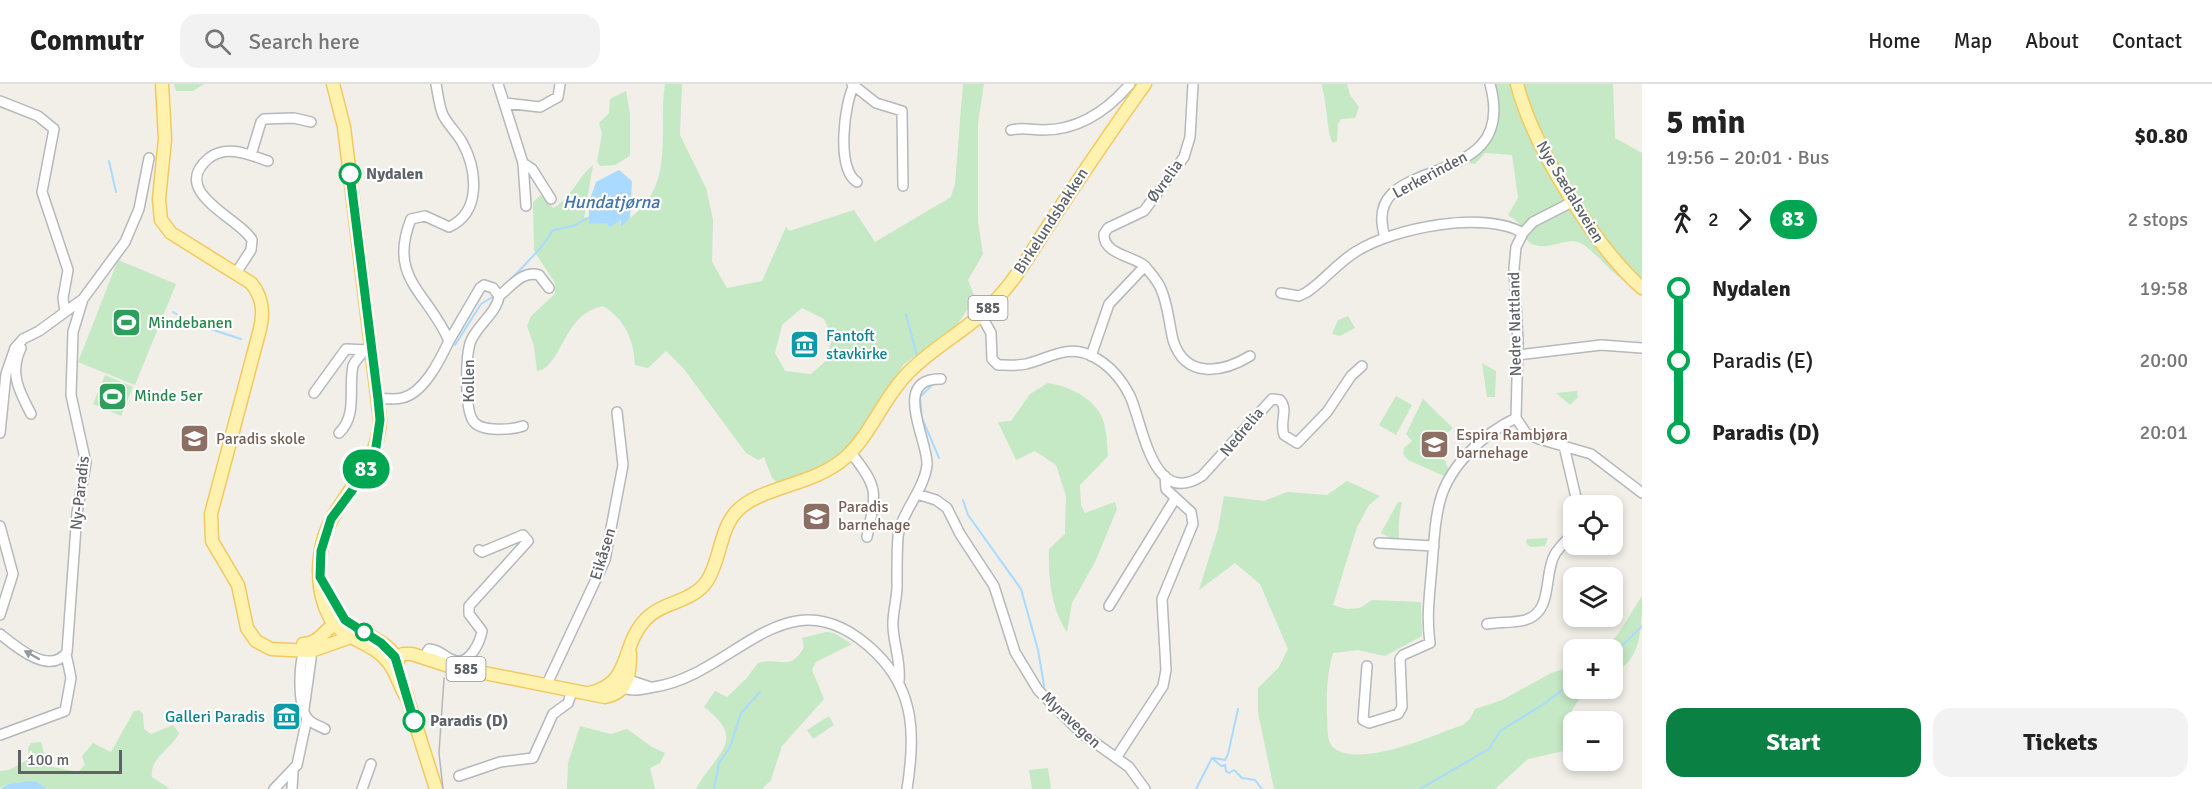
<!DOCTYPE html>
<html lang="en">
<head>
<meta charset="utf-8">
<style>
  body { margin:0; font-family:Signika,sans-serif; background:#f2f2f2; color:#222; height:100vh; display:flex; flex-direction:column; font-size:22px; white-space:nowrap }
  * { box-sizing:border-box; margin:0 }
  p { font-size:20px; color:#767676 }
  .icon { flex:none; width:33px; height:33px; fill:none; stroke:currentColor; stroke-width:2; stroke-linecap:round; stroke-linejoin:round }
  .map { position:relative; flex:1; overflow:hidden }
  .panel { display:flex; flex-direction:column; background:#fff; width:570px }
  .panel>* { flex:none }
  .badge { padding:0 12px; border-radius:20px; font-size:21px; line-height:39px }
  .controls { position:absolute; left:1563px; top:411px; display:grid; gap:12px }
  .controls a { display:grid; place-items:center; width:60px; height:60px; border-radius:12px; background:#fff; box-shadow:0 3px 9px #0003; font-size:30px }
  .scale { position:absolute; left:18px; bottom:15px; width:104px; box-sizing:border-box; padding-left:6px; border:3px solid #5f6368; border-top:0; font-size:16px; line-height:21px; white-space:nowrap; color:#5f6368; -webkit-text-stroke:4px #fff; paint-order:stroke }
  .map>.badge { position:absolute; translate:-50% -50%; box-shadow:0 0 0 3px #fff }
  .legs { display:flex; align-items:center; gap:9px; height:66px; padding:0 24px; font-size:20px }
  .legs p { margin-inline-start:auto }
  .overview { display:flex; align-items:center; justify-content:space-between; height:102px; padding:0 24px }
  h1 { font-size:33px; font-weight:700; line-height:45px }
  .button { display:flex; gap:12px; margin-top:auto; padding:12px 24px }
  .button a { flex:1; height:69px; border-radius:18px; background:#0b8043; color:#fff; font-size:24px; font-weight:700; line-height:69px; text-align:center }
  .button a+a { background:#f2f2f2; color:#222 }
  ul { padding:0 24px; list-style:none }
  li { display:flex; align-items:center; gap:21px; height:72px; font-size:22px }
  li i { display:grid; place-items:center; width:9px; height:100%; margin:0 8px; background:currentColor }
  li i::after { content:''; width:15px; height:15px; margin:-8px; border:4px solid; border-radius:50%; background:#fff }
  li p { margin-inline-start:auto }
  li:first-child i { background:linear-gradient(#0000 50%,currentColor 0) }
  li:last-child i { background:linear-gradient(currentColor 50%,#0000 0) }
  header { display:flex; align-items:center; gap:36px; box-sizing:border-box; height:84px; padding:0 30px; background:#fff; border-bottom:2px solid #e0e0e0 }
  header strong { font-size:28px }
  nav { display:flex; gap:33px; margin-inline-start:auto; font-size:21px }
  .search { width:420px; height:54px; background:#f2f2f2; display:flex; align-items:center; gap:15px; box-sizing:border-box; padding:0 21px; border-radius:18px; color:#767676; font-size:22px }
  main { display:flex; flex:1; min-height:0 }
  .map>svg:first-child { display:block }
  .green { fill:#c5e8c5; fill-rule:evenodd }
  .water { fill:#aadaff }
  .lines { fill:none; stroke-linecap:round; stroke-linejoin:round }
  .stream { stroke:#aadaff; stroke-width:2 }
  .minor-casing { stroke:#b5b8bc; stroke-width:12 }
  .major-casing { stroke:#f2c960; stroke-width:15 }
  .minor { stroke:#fff; stroke-width:9 }
  .major { stroke:#fff2af; stroke-width:12 }
  .tram { stroke:#b6b7b8; stroke-width:1.5 }
  .oneway { fill:#979a9d }
  .line-1-casing { stroke:#fff; stroke-width:14 }
  .line-1 { stroke:#00a651; stroke-width:9 }
  .stop-1-dot { fill:#fff; stroke:#00a651; stroke-width:3 }
  .labels { text-anchor:middle; dominant-baseline:central; stroke-width:4.5; stroke-linejoin:round; paint-order:stroke }
  .shield { fill:#fff; stroke:#8f9295; stroke-width:1.5 }
  .shield-label { font-size:15px; font-weight:bold; fill:#5f6368 }
  .stop-label { font-size:16px; font-weight:bold; fill:#5f6368; stroke:#fff; text-anchor:start }
  .street-label { font-size:16px; fill:#5f6368; stroke:#fff }
  .leisure-label { font-size:16px; fill:#27864d; stroke:#fff; text-anchor:start }
  .culture-label { font-size:16px; fill:#0d838f; stroke:#fff; text-anchor:start }
  .education-label { font-size:16px; fill:#785e54; stroke:#fff; text-anchor:start }
  .water-label { font-size:18px; font-style:italic; fill:#4174aa; stroke:#fff }
</style>
</head>
<body>
<header>
<strong>Commutr</strong>
<div class="search"><svg class="icon" aria-label="search" viewBox="0 0 24 24"><circle cx="10" cy="10" r="6"/><path d="M15 15l6 6"/></svg>Search here</div>
<nav><a>Home</a><a>Map</a><a>About</a><a>Contact</a></nav>
</header>
<main>
<div class="map">
<svg width="1642" height="705" viewBox="0 0 1642 705">
  <rect width="100%" height="100%" fill="#f1efe8"/>
  <path class="green" d="M174 0H204L193 7H176Z
    M665 0H682L680 51 706 104 713 135 712 178 727 204 762 197 786 143 789 147 854 126 875 158 951 113 955 100 963 0H984L978 39V138L983 170 968 196 975 214 955 244 904 280 850 362 816 386 778 399 772 394 764 373 758 376 746 369 684 285 666 267 648 284 635 281C634 257 625 235 603 222 562 230 562 284 537 287L534 262 527 242 531 232 555 210V199L534 167 533 118 541 111 553 124C571 115 577 94 593 81L584 134 590 133 589 139H607L609 144 621 136 620 140C627 138 633 132 638 127 674 94 658 44 665 0ZM802 224 824 235 832 253 826 277 811 290 785 287 775 269 782 241Z
    M1321 0H1347L1350 11 1359 23 1355 34 1341 35 1338 40 1337 57 1333 59C1327 53 1327 15 1321 0Z
    M1495 0H1613L1615 54 1642 69V206C1616 197 1604 176 1584 161 1569 150 1551 167 1534 161 1523 157 1525 147 1519 140 1516 136 1511 133 1508 131L1518 114 1512 71 1485 69 1475 80 1469 79C1495 51 1506 39 1495 0Z
    M626 7 630 30V72L615 81 600 82 597 77 602 50 599 39 609 29 610 15Z
    M118 176 176 200 135 301 78 278Z
    M1348 232 1355 244 1340 252 1332 250 1338 236Z
    M1482 279 1496 287 1495 313H1487Z
    M105 291 133 303 121 332 93 320Z
    M1048 299C1070 302 1098 316 1104 339 1107 349 1107 361 1108 372L1080 401 1081 421 1085 429 1115 418 1117 425 1095 478 1072 519 1067 548C1051 525 1048 492 1049 465L1065 450 1066 412 1056 381 1035 367 1016 376 998 338 1011 337 1030 310Z
    M1577 307 1578 313 1570 321 1556 309Z
    M1396 312 1412 321 1396 351 1379 341Z
    M1423 315 1453 344 1447 349 1438 374 1445 376 1449 388 1446 393 1408 376 1403 370 1404 364 1412 357 1406 350Z
    M1347 397 1380 412 1369 421 1357 443 1333 521 1346 525 1360 524 1372 516 1421 518 1422 552 1385 572 1358 566 1333 569C1327 590 1326 612 1327 633 1328 642 1326 658 1334 664 1361 685 1435 650 1463 641L1470 635 1475 625 1502 616 1551 589 1573 582 1574 604 1586 605 1572 626 1573 665 1528 675 1495 705H1274L1258 629V604L1279 583 1288 565 1260 500 1235 479 1199 506 1218 445 1224 412 1264 417 1287 408 1327 411Z
    M1398 418H1402C1399 432 1398 441 1399 454L1392 455 1381 449Z
    M1548 454 1545 462 1530 463 1526 459 1527 455Z
    M1642 512C1642 541 1642 578 1613 588L1612 566 1604 565 1618 550Z
    M826 548 834 549 852 560 816 578 812 586 824 615 782 662 771 696 762 705H696C715 669 749 657 704 623L715 607 727 613 746 595 758 579C781 572 790 589 804 563L802 554Z
    M139 626 143 630 144 645 151 650 173 641 179 649C172 665 149 674 152 693L170 705H47C32 695 16 697 0 704V687L9 686 29 675 28 664 31 659 41 658 48 682 78 688 85 681 82 672 93 659 111 668 134 627Z
    M829 632 834 641 813 655 807 646Z
    M580 642 611 650 627 645 652 663 665 669 660 679 650 684 655 705H567L568 679Z
    M1048 684 1051 705H1032L1029 686Z"/>
  <path class="water" d="M619 86 632 97 630 134 621 143V136L609 144 607 139 589 140V118L596 98Z
    M29 697 37 698 47 705H0L9 700Z"/>
  <g class="lines">
    <path class="stream" d="M109 77 116 108
      M511 195C526 179 542 165 553 146L573 142 590 133
      M173 228 192 239 241 255
      M906 230 917 272
      M455 261 481 220 494 212
      M932 301 920 313 922 334 939 374
      M963 416 968 431 1021 505 1038 566 1044 601 1043 608
      M1612 567 1625 559 1642 542
      M1214 674 1225 676 1228 670 1238 625
      M714 705 719 679 730 663 741 629 760 608
      M1196 705 1212 674 1221 682 1225 681 1226 687 1229 689 1234 686 1242 694 1255 696 1262 705
      M1420 705 1489 665 1500 647 1544 620 1574 597"/>
    <defs>
      <path id="minor" d="M498 0 523 79 526 122
        M852 0 876 19 902 27 903 102
        M854 1C844 20 836 85 857 98
        M0 17 38 32 54 45 42 108 68 186 63 214 65 228
        M505 19 540 23 558 13 560 0
        M1011 46C1023 43 1031 46 1043 46 1079 46 1107 27 1130 0
        M251 71 261 38 264 35 294 34 311 38
        M523 79 532 85 551 115
        M1574 117 1533 138 1523 149 1516 163 1514 184 1518 257 1516 334 1526 349 1539 355 1591 370 1642 409
        M1385 153C1357 65 1521 113 1490 0
        M1145 182C1133 172 1103 170 1104 150L1108 144 1144 127 1184 73 1190 53 1193 0
        M236 189 251 166 252 156C240 134 168 108 209 74 227 60 250 71 268 77
        M1281 209 1299 212 1307 208C1325 196 1338 178 1357 167 1394 144 1484 126 1523 149
        M499 212C511 203 522 186 539 191L549 204
        M83 215 125 158 139 125 149 74
        M981 231 991 249 992 275 998 281C1007 281 1017 282 1026 280 1050 274 1067 260 1092 272 1110 281 1121 294 1130 312 1143 340 1152 424 1202 392L1272 315 1280 316C1289 326 1279 338 1284 351L1297 359 1327 328 1351 292 1362 282
        M449 257 480 204 484 201 493 204 499 212C497 229 476 242 470 259 466 273 464 327 474 338 482 348 512 346 523 342
        M21 264C9 289 19 307 31 330
        M1518 271 1601 261 1642 264
        M1091 272 1109 220 1145 182C1151 190 1158 197 1161 205 1168 221 1169 239 1173 256 1185 295 1222 289 1250 272
        M314 309 346 265 369 266
        M378 315C386 314 394 316 402 314 424 309 440 276 449 257 429 209 387 195 411 135L425 132 449 143C482 128 477 85 462 58 457 49 448 41 443 31 439 22 438 10 436 0
        M0 349 6 290 15 264 23 255 39 247 83 215 73 248 71 311 86 379 77 429 67 568C50 592 16 563 0 550
        M339 349C358 331 348 304 353 282 355 276 361 272 364 266
        M1564 362 1578 422
        M851 369C880 405 876 409 867 453
        M917 410 936 416 947 424 960 450 994 502 1015 568 1038 606 1080 648 1129 683 1145 705
        M0 442 13 490 0 531
        M1379 459 1434 462
        M1109 522 1175 415
        M1487 540C1499 538 1513 539 1525 536 1554 528 1543 490 1555 470 1560 462 1568 455 1574 448
        M424 573 429 565C440 565 446 575 456 577 470 580 480 558 482 547L469 530V522L528 457 523 451 482 468 479 466
        M1367 582 1363 636 1369 639 1398 630 1402 623 1400 575 1403 571 1430 559C1426 532 1430 508 1432 481 1434 460 1434 438 1440 417 1449 382 1484 349 1516 334
        M623 594 650 603
        M899 597C901 578 894 562 893 543 892 528 898 513 897 498 897 483 897 467 898 453 901 428 924 407 927 381 929 358 890 294 941 295
        M620 598 623 604C635 608 642 605 654 603 736 591 788 483 876 569 916 608 915 654 907 705
        M546 602 605 476 623 381 617 328
        M304 625 311 575V567L307 560C298 575 297 621 308 635 312 640 320 642 325 645
        M0 651 65 627 71 594 66 570
        M1116 674 1163 602 1166 586 1162 515 1193 440 1191 428 1166 405 1165 392
        M459 692 500 678 533 674 553 630 568 619 572 607
        M274 705 297 681 307 634
        M292 705 293 688
        M362 705 371 680"/>
      <path id="major" d="M162 0 165 55 159 115 161 136 171 149 251 199C263 213 264 228 260 245L211 430 212 457 238 501 247 544 256 557 271 565 311 567 351 553
        M333 0 344 43 380 336C377 380 353 397 333 433 316 462 314 505 330 534 343 556 373 558 388 578 397 588 399 603 407 614
        M1517 0C1532 60 1595 163 1642 204
        M326 505C331 516 337 529 346 537 362 551 390 556 398 578
        M303 560C321 560 325 542 340 538
        M388 578 403 570H412L449 582 605 613C629 608 630 590 630 569
        M405 607 436 705
        M589 609C633 600 620 561 646 535 663 517 692 519 707 497 721 476 719 446 737 427 761 402 814 402 846 373 872 349 883 314 908 289 934 262 970 245 995 217 1017 194 1033 165 1050 139 1081 92 1112 46 1145 0"/>
    </defs>
    <use href="#minor" class="minor-casing"/>
    <use href="#major" class="major-casing"/>
    <use href="#minor" class="minor"/>
    <use href="#major" class="major"/>
    <path class="tram" d="M443 705 439 669 444 594"/>
  </g>
  <defs><path id="oneway-solid" d="M-6-.8H1V-3.2L6.5 0L1 3.2V.8H-6Z" transform="scale(1.5)"/></defs>
  <use class="oneway" href="#oneway-solid" transform="translate(32 571) rotate(-150)"/>
  <g class="lines">
    <defs>
      <path id="line-1" d="M350 90 378 315 380 336 376 363 362 393 331 435 321 467 320 493 345 536 381 559 395 573 414 637"/>
    </defs>
    <use href="#line-1" class="line-1-casing"/>
    <use href="#line-1" class="line-1"/>
  </g>
  <defs>
    <symbol id="stadium-square" viewBox="-11 -11 22 22"><rect x="-9" y="-9" width="18" height="18" rx="4" fill="#2e9e5b" stroke="#fff"/><path d="M0-5a6.5 5 0 1 0 0 10a6.5 5 0 1 0 0-10ZM-3.5-1.8h7v3.6h-7Z" fill="#fff"/></symbol>
    <symbol id="museum-square" viewBox="-11 -11 22 22"><rect x="-9" y="-9" width="18" height="18" rx="4" fill="#0f9aa8" stroke="#fff"/><path d="M0-6L6-3V-2H-6V-3ZM-5-1h2V3h-2ZM-1-1h2V3h-2ZM3-1h2V3H3ZM-6 4H6V6H-6Z" fill="#fff"/></symbol>
    <symbol id="school-square" viewBox="-11 -11 22 22"><rect x="-9" y="-9" width="18" height="18" rx="4" fill="#8d6e63" stroke="#fff"/><path d="M0-5L7-2L0 1L-7-2ZM-4 1L0 2.5L4 1V4Q0 6-4 4Z" fill="#fff"/></symbol>
  </defs>
  <g fill-rule="evenodd">
    <use href="#stadium-square" x="110" y="222" width="33" height="33"/>
    <use href="#museum-square" x="788" y="244" width="33" height="33"/>
    <use href="#stadium-square" x="96" y="296" width="33" height="33"/>
    <use href="#school-square" x="178" y="338" width="33" height="33"/>
    <use href="#school-square" x="1418" y="344" width="33" height="33"/>
    <use href="#school-square" x="800" y="416" width="33" height="33"/>
    <use href="#museum-square" x="270" y="616" width="33" height="33"/>
  </g>
  <g class="stop-1-dot">
    <circle cx="350" cy="90" r="10"/>
    <circle cx="364" cy="548" r="8"/>
    <circle cx="414" cy="637" r="10"/>
  </g>
  <g class="labels">
    <g class="shield">
      <rect x="968.5" y="212" width="39" height="24" rx="4.5"/>
      <rect x="446.5" y="573" width="39" height="24" rx="4.5"/>
    </g>
    <g class="shield-label">
      <text x="988" y="224">585</text>
      <text x="466" y="585">585</text>
    </g>
    <g class="stop-label">
      <text x="366" y="90">Nydalen</text>
      <text x="430" y="637">Paradis (D)</text>
    </g>
    <g class="street-label">
      <text transform="translate(1430 91) rotate(-28)">Lerkerinden</text>
      <text transform="translate(1165 97) rotate(-54)">Øvrelia</text>
      <text transform="translate(1570 108) rotate(59)">Nye Sædalsveien</text>
      <text transform="translate(1051 137) rotate(-57)">Birkelundsbakken</text>
      <text transform="translate(1515 240) rotate(-91)">Nedre Nattland</text>
      <text transform="translate(469 297) rotate(-90)">Kollen</text>
      <text transform="translate(1242 348) rotate(-50)">Nedrelia</text>
      <text transform="translate(80 409) rotate(-84)">Ny-Paradis</text>
      <text transform="translate(603 470) rotate(-73)">Eikåsen</text>
      <text transform="translate(1071 636) rotate(43)">Myravegen</text>
    </g>
    <g class="leisure-label">
      <text x="148" y="239">Mindebanen</text>
      <text x="134" y="312">Minde 5er</text>
    </g>
    <g class="culture-label">
      <text x="826" y="252">Fantoft<tspan x="826" dy="18">stavkirke</tspan></text>
      <text x="265" y="633" text-anchor="end">Galleri Paradis</text>
    </g>
    <g class="education-label">
      <text x="1456" y="351">Espira Rambjøra<tspan x="1456" dy="18">barnehage</tspan></text>
      <text x="216" y="355">Paradis skole</text>
      <text x="838" y="423">Paradis<tspan x="838" dy="18">barnehage</tspan></text>
    </g>
    <g class="water-label">
      <text x="611" y="118">Hundatjørna</text>
    </g>
  </g>
</svg>
<div class="controls">
<a><svg class="icon" aria-label="locate" viewBox="0 0 24 24"><circle cx="12" cy="12" r="6"/><path d="M12 2v4M12 18v4M2 12h4M18 12h4"/></svg></a>
<a><svg class="icon" aria-label="layers" viewBox="0 0 24 24"><path d="M12 4l9 5-9 5-9-5zM3 14l9 5 9-5"/></svg></a>
<a>+</a>
<a>−</a>
</div>
<div class="scale">100 m</div>
<b class="badge" style="left:366px;top:385px;background:#00a651;color:#fff">83</b>
</div>
<section class="panel">
<div class="overview"><div><h1>5 min</h1><p>19:56 – 20:01 · Bus</p></div><b>$0.80</b></div>
<div class="legs"><svg class="icon" aria-label="walk" viewBox="0 0 24 24"><circle cx="13" cy="4" r="2"/><path d="M13 8l-2 6 4 7M11 14l-3 7M7 12l3-4h3l4 4"/></svg>2<svg class="icon" aria-label="forward" viewBox="0 0 24 24"><path d="M9 5l7 7-7 7"/></svg><b class="badge" style="background:#00a651;color:#fff">83</b><p>2 stops</p></div>
<ul>
<li><i style="color:#00a651"></i><b>Nydalen</b><p>19:58</p></li>
<li><i style="color:#00a651"></i><span>Paradis (E)</span><p>20:00</p></li>
<li><i style="color:#00a651"></i><b>Paradis (D)</b><p>20:01</p></li>
</ul>
<div class="button"><a>Start</a><a>Tickets</a></div>
</section>
</main>
</body>
</html>
